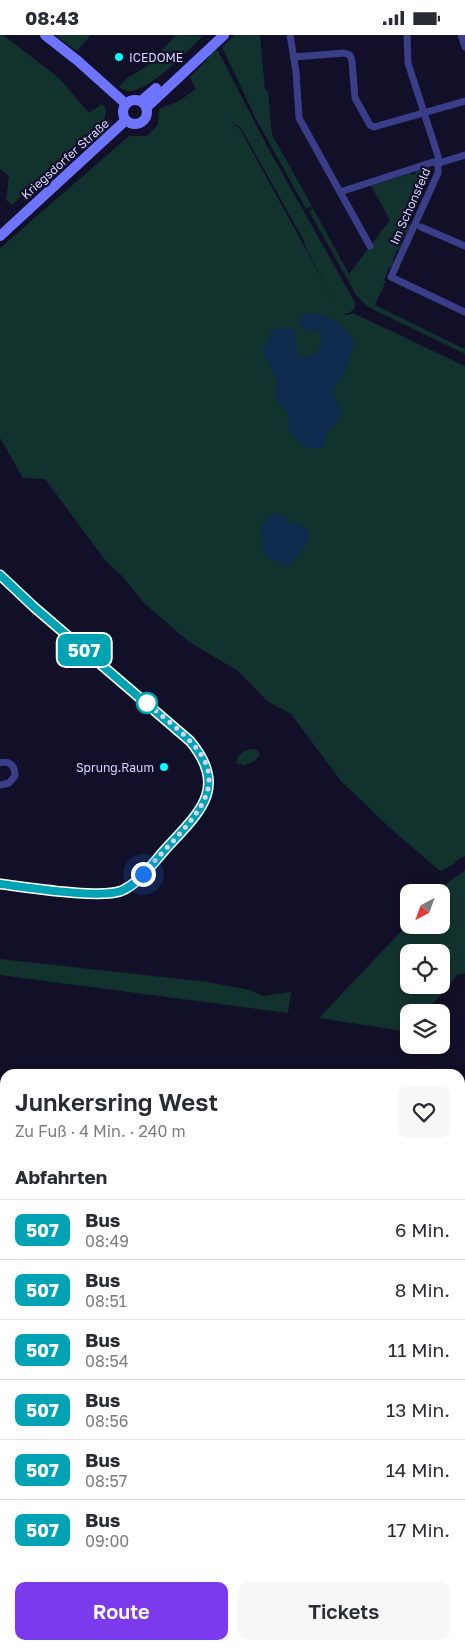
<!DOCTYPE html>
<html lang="de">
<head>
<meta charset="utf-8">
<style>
  body { margin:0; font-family:"Golos Text",sans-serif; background:#f7f7f7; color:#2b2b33; height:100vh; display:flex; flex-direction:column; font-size:19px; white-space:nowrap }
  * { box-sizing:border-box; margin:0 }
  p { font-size:16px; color:#7c7c81 }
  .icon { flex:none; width:28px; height:28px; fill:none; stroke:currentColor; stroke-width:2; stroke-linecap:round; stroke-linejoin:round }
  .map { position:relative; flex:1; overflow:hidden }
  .side { position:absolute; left:0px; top:1034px; width:465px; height:581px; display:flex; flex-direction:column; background:#fff; border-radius:15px 15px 0 0; box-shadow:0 2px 8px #0003 }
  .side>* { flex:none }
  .badge { padding:0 10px; border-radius:8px; font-size:18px; line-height:32px }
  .needle { width:32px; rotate:221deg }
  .fabs { position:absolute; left:400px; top:849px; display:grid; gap:10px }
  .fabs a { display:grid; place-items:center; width:50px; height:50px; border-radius:10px; background:#fff; box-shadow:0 2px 8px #0003; font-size:25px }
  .you { position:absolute; width:25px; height:25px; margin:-12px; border:4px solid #fff; border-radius:50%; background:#1a73e8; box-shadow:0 0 0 8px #1a73e833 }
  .map>.badge { position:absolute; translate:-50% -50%; box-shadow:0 0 0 2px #fff }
  h2 { padding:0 15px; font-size:19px; line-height:45px }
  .round { display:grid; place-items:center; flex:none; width:52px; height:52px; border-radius:10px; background:#f7f7f7 }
  .headline { display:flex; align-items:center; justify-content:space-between; height:85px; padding:0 15px }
  h1 { font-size:24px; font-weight:600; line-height:38px }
  .action { display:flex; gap:10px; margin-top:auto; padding:10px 15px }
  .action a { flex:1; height:58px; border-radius:10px; background:#7c3aed; color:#fff; font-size:20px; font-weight:600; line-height:58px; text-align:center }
  .action a+a { background:#f7f7f7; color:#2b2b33 }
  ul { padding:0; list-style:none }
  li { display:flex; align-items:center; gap:15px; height:60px; padding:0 15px; border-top:1px solid #e1e1e2 }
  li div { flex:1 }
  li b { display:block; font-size:19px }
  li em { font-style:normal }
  li .badge { min-width:55px; font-weight:700; text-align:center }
  .status { display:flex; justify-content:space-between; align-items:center; height:35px; padding:0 25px; background:#fff; direction:ltr }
  .status svg { height:14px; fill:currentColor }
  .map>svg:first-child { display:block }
  .green { fill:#12322e; fill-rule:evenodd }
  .water { fill:#0e2a4d }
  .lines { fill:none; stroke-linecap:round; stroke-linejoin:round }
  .street { stroke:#3a3d87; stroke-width:7 }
  .secondary { stroke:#6d74ff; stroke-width:10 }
  .line-casing { stroke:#fff; stroke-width:11 }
  .line { stroke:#00a3b4; stroke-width:8 }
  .walk { stroke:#d7d6ff; stroke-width:5; stroke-dasharray:0 9 }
  .poi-dot { fill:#02f9ff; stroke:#120f28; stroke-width:2 }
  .stop-dot { fill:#fff; stroke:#00a3b4; stroke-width:2.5 }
  .labels { text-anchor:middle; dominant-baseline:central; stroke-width:4.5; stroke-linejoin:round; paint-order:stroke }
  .poi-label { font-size:12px; fill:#d7d6ff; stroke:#120f28; text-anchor:start }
  .street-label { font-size:12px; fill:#d7d6ff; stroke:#120f28 }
</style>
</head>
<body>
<div class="status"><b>08:43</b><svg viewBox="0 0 49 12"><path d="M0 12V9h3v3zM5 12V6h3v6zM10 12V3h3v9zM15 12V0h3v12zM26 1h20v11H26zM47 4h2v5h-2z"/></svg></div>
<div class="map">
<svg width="465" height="1614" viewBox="0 0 465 1614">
  <rect width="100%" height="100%" fill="#120f28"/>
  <path class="green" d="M0 0H3L59 43 89 78 102 69 106 74 104 87 27 165 22 160 12 170 6 165 9 141 0 134Z
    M55 0H91L77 16Z
    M176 0 203 1C188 15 149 58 127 56 126 56 120 53 119 52L127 43 146 32Z
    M235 0H260L265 55 268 56 272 100 312 171 306 174 256 84 222 12Z
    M216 15 218 16 268 113 352 262 355 268 354 274 349 278 343 279 349 280 353 278 465 331V821L455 826 456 828 440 836 390 793 341 746 291 679 267 666 238 636 189 607 144 568 123 542 105 525 45 444 23 443 0 403V213L129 101H147L158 90 159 74 179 66 196 54 190 42 206 26 210 19ZM236 90 240 92 245 100 303 204 307 215 338 273 240 94 237 91 231 92Z
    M430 130 404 186 411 190 401 208 402 211 400 215H397L393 225 394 228 392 232 389 233 384 245 386 246 375 270 465 314V319L368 272 356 260 309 176 313 173 349 239 390 185 371 151 411 138 412 140 416 139 415 135Z
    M254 714 258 716 260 719 255 726 245 730 236 728C237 719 246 714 254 714Z
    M465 835V938L458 939 426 977 409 978V997L319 983 409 888V890H441V858L435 857ZM409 918H441V950H409Z
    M0 924 208 947 250 955 263 961 291 957 288 978 0 940Z
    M460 1235 465 1236V1614H344V1610H460Z"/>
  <path class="water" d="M305 278C319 278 332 282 343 293 356 306 356 305 349 322 348 327 347 332 345 337 342 344 334 348 334 357 333 363 339 368 341 374 345 386 330 390 326 399 324 404 325 409 322 414L301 411 288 393 289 381 285 374 278 368 275 362 277 346 270 330 264 320 263 316 270 299 278 293 294 294C297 301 291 323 305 322 308 322 313 319 317 318L323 307 318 296 307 295 299 290V285Z
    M277 478 282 479 287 486 304 491 310 500C309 506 293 530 286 532L278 526H272L267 522 262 516 263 503 261 497V491L269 482Z
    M460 1268 465 1269V1614H398L399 1610H460Z"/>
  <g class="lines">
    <path class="street" d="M290 0 296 37 299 83 370 211
      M407 0 408 28 438 121V138L391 242 465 277
      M461 0 465 12
      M294 22 344 18 350 20 352 26 355 63 370 90 374 92 465 66
      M340 157 433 127 439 128 465 120
      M421 192 465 211
      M0 540 33 572 190 706C231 754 196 781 163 817 151 830 138 849 121 856 99 864 26 853 0 849
      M0 728C10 725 15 731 15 741L9 748 0 750"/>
    <path class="secondary" d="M45 0 78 26 126 69
      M123 77a12 12 0 1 1 24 0a12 12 0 1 1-24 0Z
      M141 66 156 53
      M147 72 224 0
      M0 201 126 85
      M0 1610 6 1614"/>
  </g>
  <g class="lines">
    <defs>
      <path id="line" d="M0 540 34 572 190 706C231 755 196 780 163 817 151 831 138 849 121 856 99 864 26 852 0 849"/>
    </defs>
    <use href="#line" class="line-casing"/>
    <use href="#line" class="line"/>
    <path class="walk" d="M143 839C154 826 166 814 177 802 205 770 226 743 190 706 177 692 160 680 147 668"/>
  </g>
  <g class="poi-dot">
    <circle cx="119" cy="22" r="5"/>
    <circle cx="164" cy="732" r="5"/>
  </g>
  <circle class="stop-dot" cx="147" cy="668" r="10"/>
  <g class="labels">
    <g class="poi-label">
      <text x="129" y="22">ICEDOME</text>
      <text x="154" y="732" text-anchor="end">Sprung.Raum</text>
    </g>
    <g class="street-label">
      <text transform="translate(65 124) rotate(-42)">Kriegsdorfer Straße</text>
      <text transform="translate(410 171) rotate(-66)">Im Schonsfeld</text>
    </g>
  </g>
</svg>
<div class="fabs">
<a><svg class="needle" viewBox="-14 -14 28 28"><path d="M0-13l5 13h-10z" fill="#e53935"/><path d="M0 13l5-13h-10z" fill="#7c7c81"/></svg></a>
<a><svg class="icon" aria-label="locate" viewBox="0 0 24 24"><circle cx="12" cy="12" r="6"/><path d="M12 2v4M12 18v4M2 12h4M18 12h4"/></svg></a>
<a><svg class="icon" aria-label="layers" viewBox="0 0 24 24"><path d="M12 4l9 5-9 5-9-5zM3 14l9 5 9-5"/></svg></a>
</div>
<div class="you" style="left:143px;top:839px"></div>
<b class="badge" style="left:84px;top:615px;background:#00a3b4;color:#fff">507</b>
<section class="side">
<div class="headline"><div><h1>Junkersring West</h1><p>Zu Fuß · 4 Min. · 240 m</p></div><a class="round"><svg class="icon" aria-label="heart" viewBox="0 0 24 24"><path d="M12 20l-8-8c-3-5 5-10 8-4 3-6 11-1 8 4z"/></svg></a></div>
<h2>Abfahrten</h2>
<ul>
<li><span class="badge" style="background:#00a3b4;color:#fff">507</span><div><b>Bus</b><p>08:49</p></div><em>6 Min.</em></li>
<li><span class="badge" style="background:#00a3b4;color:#fff">507</span><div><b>Bus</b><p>08:51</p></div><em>8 Min.</em></li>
<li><span class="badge" style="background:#00a3b4;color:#fff">507</span><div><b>Bus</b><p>08:54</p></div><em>11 Min.</em></li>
<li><span class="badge" style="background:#00a3b4;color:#fff">507</span><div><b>Bus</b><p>08:56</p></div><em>13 Min.</em></li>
<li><span class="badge" style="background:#00a3b4;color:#fff">507</span><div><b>Bus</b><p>08:57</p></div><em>14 Min.</em></li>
<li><span class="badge" style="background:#00a3b4;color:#fff">507</span><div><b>Bus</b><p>09:00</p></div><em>17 Min.</em></li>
</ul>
<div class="action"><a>Route</a><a>Tickets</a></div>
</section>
</div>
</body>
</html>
